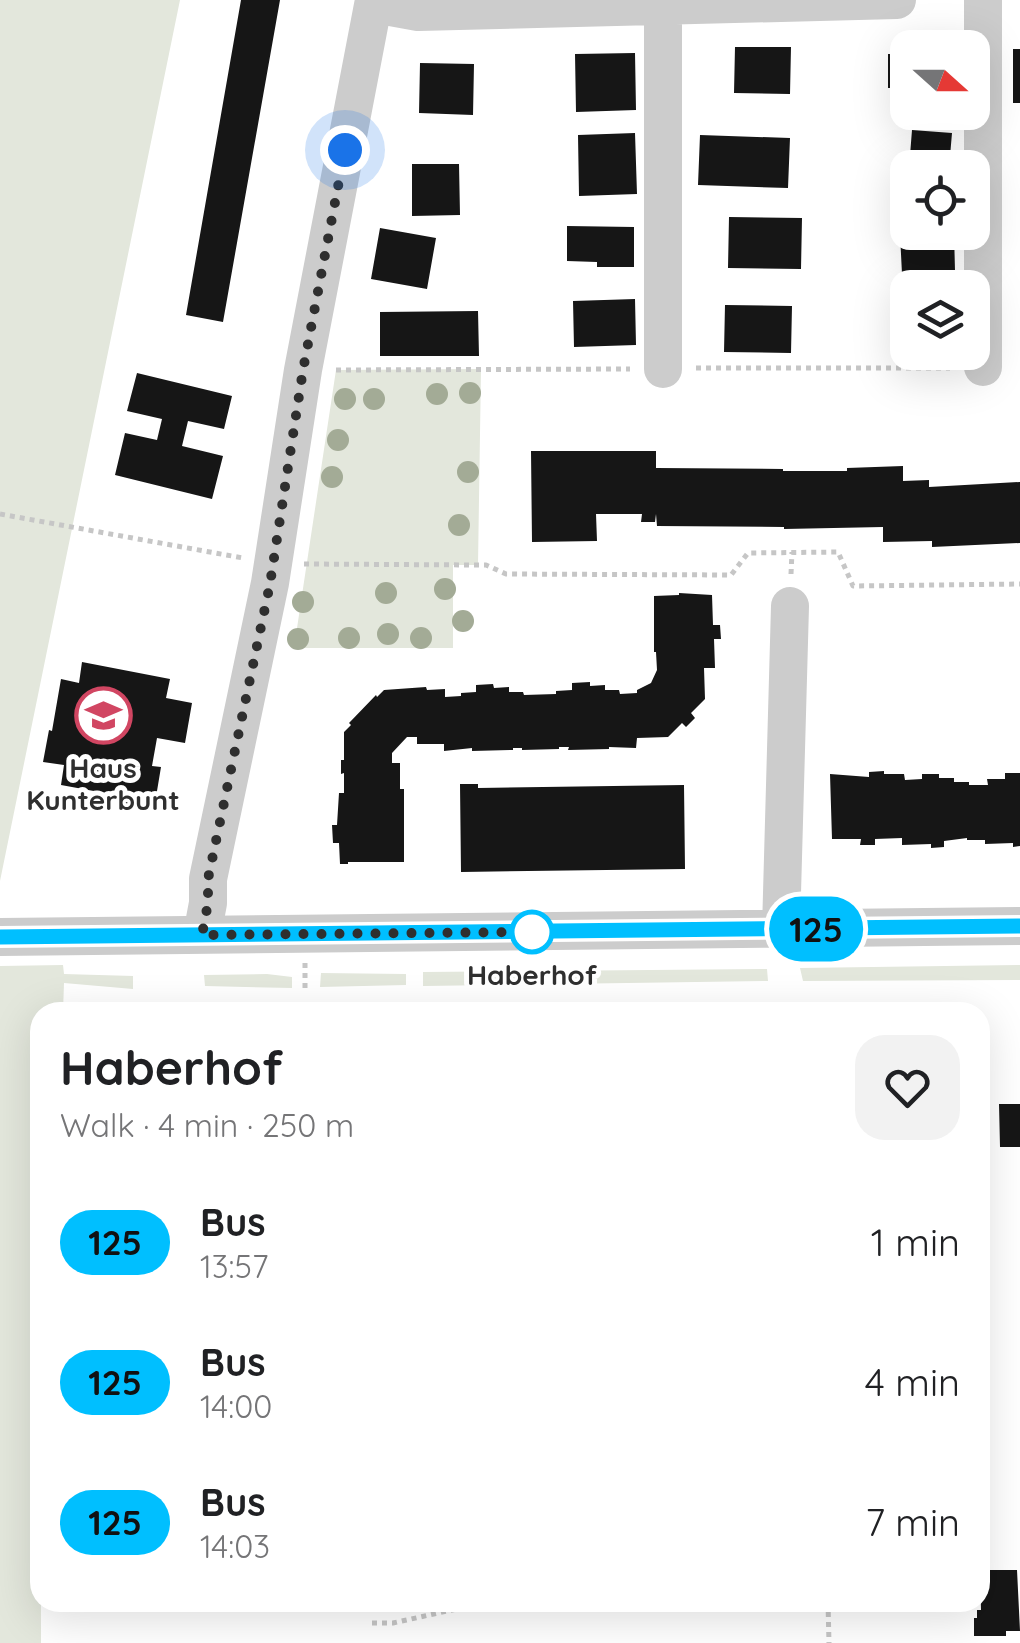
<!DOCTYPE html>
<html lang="en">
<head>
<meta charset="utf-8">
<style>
  body { margin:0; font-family:Quicksand,sans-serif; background:#f2f2f2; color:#202124; height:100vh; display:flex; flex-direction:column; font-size:38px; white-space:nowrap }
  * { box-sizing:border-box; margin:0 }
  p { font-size:32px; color:#757577 }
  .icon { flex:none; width:55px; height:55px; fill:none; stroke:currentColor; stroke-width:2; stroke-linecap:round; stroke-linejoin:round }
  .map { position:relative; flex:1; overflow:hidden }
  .drawer { position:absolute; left:30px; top:1002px; width:960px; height:610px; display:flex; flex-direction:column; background:#fff; border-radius:30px; box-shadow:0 10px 40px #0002 }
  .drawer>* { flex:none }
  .badge { padding:0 20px; border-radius:32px; font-size:35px; line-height:65px }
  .needle { width:65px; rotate:111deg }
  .tools { position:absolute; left:890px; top:30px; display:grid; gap:20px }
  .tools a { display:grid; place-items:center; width:100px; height:100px; border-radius:20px; background:#fff; box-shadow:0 10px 40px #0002; font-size:50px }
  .you { position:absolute; width:50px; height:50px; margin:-25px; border:8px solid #fff; border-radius:50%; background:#1a73e8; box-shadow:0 0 0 15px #1a73e833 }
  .map>.badge { position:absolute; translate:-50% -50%; box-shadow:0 0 0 5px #fff }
  .round { display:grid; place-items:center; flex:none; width:105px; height:105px; border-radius:30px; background:#f2f2f2 }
  .overview { display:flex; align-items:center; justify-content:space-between; height:170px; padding:0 30px }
  h1 { font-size:48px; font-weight:700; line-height:75px }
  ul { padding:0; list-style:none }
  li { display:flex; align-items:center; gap:30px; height:140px; padding:0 30px }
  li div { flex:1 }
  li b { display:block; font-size:38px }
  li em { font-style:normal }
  li .badge { min-width:110px; font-weight:700; text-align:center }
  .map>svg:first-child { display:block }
  .green { fill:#e3e7dc }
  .building { fill:#161616 }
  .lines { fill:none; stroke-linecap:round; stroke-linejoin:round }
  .path { stroke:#c6c6c6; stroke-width:5; stroke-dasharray:5 5; stroke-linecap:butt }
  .minor { stroke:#ccc; stroke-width:38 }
  .tree { fill:#a3ab96 }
  .line-casing { stroke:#fff; stroke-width:22 }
  .line { stroke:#00bfff; stroke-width:15 }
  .walk { stroke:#2f2f2f; stroke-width:10; stroke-dasharray:0 18 }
  .stop-dot { fill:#fff; stroke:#00bfff; stroke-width:5 }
  .labels { text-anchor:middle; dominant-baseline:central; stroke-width:10; stroke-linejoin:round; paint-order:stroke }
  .poi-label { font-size:28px; font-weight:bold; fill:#2f2f2f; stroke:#fff }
  .stop-label { font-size:28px; font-weight:bold; fill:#2f2f2f; stroke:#fff }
</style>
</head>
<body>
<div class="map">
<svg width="1020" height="1643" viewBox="0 0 1020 1643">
  <rect width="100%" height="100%" fill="#fff"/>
  <path class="green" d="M0 0H180L0 881Z
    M481 369 478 565H453V648H294L336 370Z
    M63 965 64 974 133 976V989L64 983 63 1012H40L41 1643H0V966Z
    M1020 965V980L803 981 800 968Z
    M767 969 768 981 423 986V972Z
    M321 973 406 974V985L320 987Z
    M267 974 292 977V988L205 986 204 975Z"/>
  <path class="building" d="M241 0H280L223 322 186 315Z
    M735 47H791L790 94 734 93Z
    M1013 49H1020V103H1013Z
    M635 53 636 110 576 112 575 54Z
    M888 54H908V88H888Z
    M420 63 474 64 473 115 419 113Z
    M912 130 952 133 949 168H909Z
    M635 133 637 194 579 196 578 135Z
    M700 135 790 138 788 188 698 185Z
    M412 164H459L460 215 412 216Z
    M908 213V232H954L955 271 902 274 899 214Z
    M729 217 802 218 801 269 728 268Z
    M567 226 634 227V267H597V262L567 261Z
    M380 228 436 238 427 289 371 279Z
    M635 299 636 345 574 347 573 301Z
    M725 305 792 306 791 353 724 352Z
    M478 311 479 356H380V312Z
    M137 373 232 396 224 429 188 421 182 446 223 456 212 499 115 475 125 433 157 440 162 419 127 411Z
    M531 451H656V468L783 469V471H847V468L903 466V481L929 480V487L1020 482V543L932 547V541L883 542V527L784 529V527L657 526 656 514 655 522H641L642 514H596L597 541 532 542Z
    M679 593 712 595 713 625H720L721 639H714L715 668H704L705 699 691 713 695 718 686 727 682 723 668 737 637 738 636 748 609 747V749L568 750 569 747H559V749L522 750V748H513V750L472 751V748L444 751V744H417V737H407L392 753V763H400V789H404V862H348V864H340L339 843H333L332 825H337L339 793H344V773L341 774V760H344V732L351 725 349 723 376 695 377 697 384 690 426 687 427 690 445 689V697L461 696V693L476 692V685L493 684 494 688 509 687V692H523L524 695 556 694V691L572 690V683L590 682V686L605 685V690H619L620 694 637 693V690L651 683 657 670 656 652H654V596L679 595Z
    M82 662 170 679 166 698 192 703 185 743 157 738 152 766 161 767 154 809 120 803 121 796 61 785 64 765 43 762 49 730 52 731 61 679 79 683Z
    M884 771V774H904L905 780 922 779V774H939V778H954V782H969V785H988L987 779H1005V773H1020V846L1013 847V843L985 844V840H967V838L944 841V847L931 848V844L902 845V838L875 839V845H860L861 839H832L830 774 869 777V772Z
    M460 784H478V788L684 785 685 869 461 872Z
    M999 1104H1020V1147H1000Z
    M980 1570H1017L1020 1631H1006V1636H974V1618H977V1610H981Z"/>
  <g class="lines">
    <path class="path" d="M696 368H950
      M336 370 630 369
      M0 514 243 558
      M304 564 478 565H486L506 574 731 575 748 553 838 552 853 586 1020 584
      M791 574 792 552
      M305 963V990
      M828 1602 829 1643
      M372 1623H393L488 1602"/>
    <path class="minor" d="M374 4 418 12 897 0
      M663 6V369
      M983 367V0
      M781 929 790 606
      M202 935 208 903V879L270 583 303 370 374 0
      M0 937 1020 926"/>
  </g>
  <g class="tree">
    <circle cx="470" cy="393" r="11"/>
    <circle cx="437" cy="394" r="11"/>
    <circle cx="345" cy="399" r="11"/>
    <circle cx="374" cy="399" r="11"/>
    <circle cx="338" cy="440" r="11"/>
    <circle cx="468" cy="472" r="11"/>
    <circle cx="332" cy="477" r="11"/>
    <circle cx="459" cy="525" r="11"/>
    <circle cx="445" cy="589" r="11"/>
    <circle cx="386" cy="593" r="11"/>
    <circle cx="303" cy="602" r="11"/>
    <circle cx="463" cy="621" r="11"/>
    <circle cx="388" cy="634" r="11"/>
    <circle cx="349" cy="638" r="11"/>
    <circle cx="421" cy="638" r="11"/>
    <circle cx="298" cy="639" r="11"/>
  </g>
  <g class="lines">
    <defs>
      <path id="line" d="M0 937 1020 926"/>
    </defs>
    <use href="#line" class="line-casing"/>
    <use href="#line" class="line"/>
    <path class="walk" d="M345 150 303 370 270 584 208 879V903L202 935 532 932"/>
  </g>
  <defs>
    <symbol id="school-ring" viewBox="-11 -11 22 22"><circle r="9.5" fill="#fff" stroke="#d14662" stroke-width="1.5"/><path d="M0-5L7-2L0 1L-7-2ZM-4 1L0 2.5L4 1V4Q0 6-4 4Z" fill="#d14662"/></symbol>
  </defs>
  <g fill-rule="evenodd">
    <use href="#school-ring" x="72" y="684" width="63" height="63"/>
  </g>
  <circle class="stop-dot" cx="532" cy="932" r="20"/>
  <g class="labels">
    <g class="poi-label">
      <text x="103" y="767">Haus<tspan x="103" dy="32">Kunterbunt</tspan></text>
    </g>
    <g class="stop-label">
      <text x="532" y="974">Haberhof</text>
    </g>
  </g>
</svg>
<div class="tools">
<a><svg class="needle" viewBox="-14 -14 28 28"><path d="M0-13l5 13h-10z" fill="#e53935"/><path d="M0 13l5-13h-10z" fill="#757577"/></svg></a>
<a><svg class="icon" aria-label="locate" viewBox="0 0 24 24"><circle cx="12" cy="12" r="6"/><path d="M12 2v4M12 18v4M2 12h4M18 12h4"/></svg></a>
<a><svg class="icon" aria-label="layers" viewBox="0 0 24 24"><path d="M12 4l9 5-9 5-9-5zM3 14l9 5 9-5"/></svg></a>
</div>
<div class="you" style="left:345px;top:150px"></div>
<b class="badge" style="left:816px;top:929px;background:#00bfff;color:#111">125</b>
<section class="drawer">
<div class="overview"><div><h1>Haberhof</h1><p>Walk · 4 min · 250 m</p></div><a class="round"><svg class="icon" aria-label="heart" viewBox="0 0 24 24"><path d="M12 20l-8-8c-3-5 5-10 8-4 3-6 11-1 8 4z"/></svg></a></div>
<ul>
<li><span class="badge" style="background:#00bfff;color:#111">125</span><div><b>Bus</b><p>13:57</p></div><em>1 min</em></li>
<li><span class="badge" style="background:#00bfff;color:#111">125</span><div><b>Bus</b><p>14:00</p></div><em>4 min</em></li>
<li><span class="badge" style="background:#00bfff;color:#111">125</span><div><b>Bus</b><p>14:03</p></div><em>7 min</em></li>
</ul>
</section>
</div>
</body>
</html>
